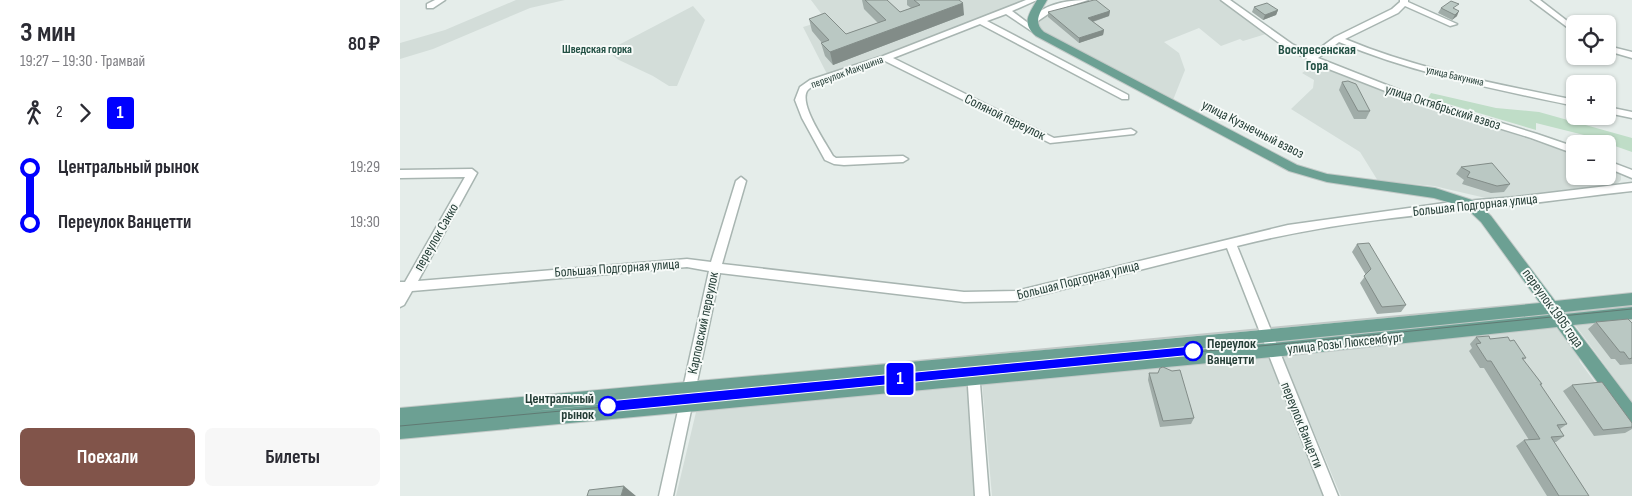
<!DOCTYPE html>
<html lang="ru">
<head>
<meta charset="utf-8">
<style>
  body { margin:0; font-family:"Sofia Sans Condensed",sans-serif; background:#f7f7f7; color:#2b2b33; height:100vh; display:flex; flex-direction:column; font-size:19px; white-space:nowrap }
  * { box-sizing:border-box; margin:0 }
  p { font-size:16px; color:#7c7c81 }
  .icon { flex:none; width:28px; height:28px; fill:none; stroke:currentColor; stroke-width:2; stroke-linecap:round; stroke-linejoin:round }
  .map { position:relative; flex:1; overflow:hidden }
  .panel { display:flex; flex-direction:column; background:#fff; width:400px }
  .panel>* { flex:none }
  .badge { padding:0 10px; border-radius:4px; font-size:18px; line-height:32px }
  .tools { position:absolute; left:1166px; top:15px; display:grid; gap:10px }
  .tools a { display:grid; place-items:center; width:50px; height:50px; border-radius:8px; background:#fff; box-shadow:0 1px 4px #0004; font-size:25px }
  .map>.badge { position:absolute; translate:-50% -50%; box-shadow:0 0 0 2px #fff }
  .legs { display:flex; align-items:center; gap:8px; height:55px; padding:0 20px; font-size:16px }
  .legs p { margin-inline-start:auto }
  .summary { display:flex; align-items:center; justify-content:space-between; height:85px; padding:0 20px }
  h1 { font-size:28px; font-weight:700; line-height:38px }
  .button { display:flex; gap:10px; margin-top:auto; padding:10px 20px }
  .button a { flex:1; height:58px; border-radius:8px; background:#81544a; color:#fff; font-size:20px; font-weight:700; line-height:58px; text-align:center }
  .button a+a { background:#f7f7f7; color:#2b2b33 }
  ul { padding:0 20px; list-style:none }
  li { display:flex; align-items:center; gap:18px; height:55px; font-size:19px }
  li i { display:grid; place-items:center; width:8px; height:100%; margin:0 6px; background:currentColor }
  li i::after { content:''; width:12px; height:12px; margin:-6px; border:4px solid; border-radius:50%; background:#fff }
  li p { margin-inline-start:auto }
  li:first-child i { background:linear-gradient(#0000 50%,currentColor 0) }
  li:last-child i { background:linear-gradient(currentColor 50%,#0000 0) }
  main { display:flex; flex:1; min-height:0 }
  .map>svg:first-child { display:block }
  .built { fill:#d3ddd9 }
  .green { fill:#bfddc7 }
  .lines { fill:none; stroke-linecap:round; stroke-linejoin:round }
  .minor-casing { stroke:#a8b5b1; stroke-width:3 }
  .major-casing { stroke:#c2c9c7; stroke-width:2 }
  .minor { fill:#fff; fill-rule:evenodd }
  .major { fill:#6ca093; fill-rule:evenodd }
  .tram { stroke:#607a73; stroke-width:1 }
  .wall { fill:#a0aca8 }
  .shaded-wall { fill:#828c88 }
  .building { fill:#bac8c3; stroke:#828c88 }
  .line-1 { fill:#00f; stroke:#fff }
  .stop-1-dot { fill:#fff; stroke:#00f; stroke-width:2.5 }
  .labels { text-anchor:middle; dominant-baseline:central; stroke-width:4; stroke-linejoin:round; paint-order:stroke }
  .far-street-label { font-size:11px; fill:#253e37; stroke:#f6faf8 }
  .far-neighbourhood-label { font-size:12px; font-weight:bold; fill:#225044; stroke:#f6faf8 }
  .far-quarter-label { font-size:14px; font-weight:bold; fill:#225044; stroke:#f6faf8 }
  .street-label { font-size:14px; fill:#253e37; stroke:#f6faf8 }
  .stop-label { font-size:14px; font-weight:bold; fill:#253e37; stroke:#f6faf8; text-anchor:start }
</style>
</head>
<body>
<main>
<section class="panel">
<div class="summary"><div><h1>3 мин</h1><p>19:27 – 19:30 · Трамвай</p></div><b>80 ₽</b></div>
<div class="legs"><svg class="icon" aria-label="walk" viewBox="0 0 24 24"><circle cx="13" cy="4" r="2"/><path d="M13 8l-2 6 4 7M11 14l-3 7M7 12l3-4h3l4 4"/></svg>2<svg class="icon" aria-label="forward" viewBox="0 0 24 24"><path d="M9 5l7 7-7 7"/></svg><b class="badge" style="background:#00f;color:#fff">1</b></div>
<ul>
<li><i style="color:#00f"></i><b>Центральный рынок</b><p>19:29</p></li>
<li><i style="color:#00f"></i><b>Переулок Ванцетти</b><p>19:30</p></li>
</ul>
<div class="button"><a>Поехали</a><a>Билеты</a></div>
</section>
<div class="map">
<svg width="1232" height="496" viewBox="0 0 1232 496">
  <rect width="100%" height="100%" fill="#e5edea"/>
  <path class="built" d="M116 0H165L130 8 33 49 0 59V43L45 30Z
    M411 0H625L483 55 427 74 403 27 426 20Z
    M693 0H820L866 34 843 41 840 39 821 46 799 28 764 42 779 53 785 70 773 100 651 36 639 28V19L646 13Z
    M293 6 305 20 277 86H269L253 76 219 60 207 51Z
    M915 65 1013 103 1102 130 1175 155V176H1208V168L1221 175V180L1216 185 1090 199 1034 186 978 181 960 152 891 109 913 88 914 80 902 73Z
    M1232 317V402L1176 326V323Z
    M1152 324 1158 327 1177 352 1180 362 1205 396 1232 428V496H941L880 352Z
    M868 353 926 496H592L582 383Z
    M567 384 575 496H276L297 408Z"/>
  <path class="green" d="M1031 93 1096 108 1139 112 1232 138V152L1184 135 1136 123V130L1028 98Z"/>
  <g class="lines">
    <defs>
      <path id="minor" d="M35 0H45L33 8H27V4Z
        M626 0H637L612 11 628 23C641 4 667 0 688 0L651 12 632 25 640 32 636 34 606 14 587 21 728 95V99H722L580 24 493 58 654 138 731 129 736 132 734 134 650 143 485 61 416 84C413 86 409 88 407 91 399 105 426 143 433 156L436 158 503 156 508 159 503 162 444 165 434 164 425 160 402 118 395 100 400 87 410 80 483 56Z
        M821 0H830L892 44 912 54 935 37 992 9 1000 2V0H1008V2L1057 24 1050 26 1005 6 998 13 945 39C1019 70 1097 84 1175 100V106C1095 89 1015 74 939 42L918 58 1017 97 1137 134 1175 147V154L1131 138 1011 101 921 66 886 48Z
        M1131 0H1140L1175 27V33Z
        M1208 46 1232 52V58L1208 51Z
        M1208 107 1232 112V118L1208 113Z
        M1208 161 1232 170V178L1208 168Z
        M72 169 77 173 18 281 287 259 311 262 336 181 341 177 346 181 322 264 564 292 616 291 888 225 1052 202 1116 197 1232 183V191C1193 195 1154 201 1115 205 1022 214 928 223 837 246L938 496H924L827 248 616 301 564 302 320 273 273 496H259L309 271 287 267 12 291 4 305 0 307V282H5L65 177 0 178V170Z
        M573 365 578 367 579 371 589 496H575L567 371 568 367Z"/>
      <path id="major" d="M637 0H647C641 11 632 22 644 32L897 165 927 174 1035 188 1075 201 1091 216 1155 301 1232 293V305L1164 312 1165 314 1232 307V319L1173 325 1232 403V424L1226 421 1157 327 873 357 0 439V408C380 373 760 341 1140 303L1081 222 1065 207 1034 198 927 182 889 171 636 36C621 23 629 14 637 0ZM1148 314 1149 315 873 343 120 412C463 379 806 350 1148 314Z"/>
    </defs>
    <use href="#minor" class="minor-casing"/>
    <use href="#major" class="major-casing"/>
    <use href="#minor" class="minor"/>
    <use href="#major" class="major"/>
    <path class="tram" d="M0 426 871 345 1232 309"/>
  </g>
  <path class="wall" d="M462 0H487L500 12 511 8 507 5V0H559L564 15 433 65 425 56 421 43H422L412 31 409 19 446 34 478 23 464 9Z
    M854 7 878 10 876 15 863 20 852 12Z
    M1041 8 1056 9 1057 16 1052 20 1038 13Z
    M710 11 709 16 693 22 704 30 703 35 679 43 648 17V12Z
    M942 82 970 111 966 119H954L939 90Z
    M1061 167 1110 184 1104 192 1091 193 1062 184 1064 180 1056 174Z
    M957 244 1006 305 1001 312 977 314 960 283 966 275 952 252Z
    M1196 322 1232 323V364L1220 365 1215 359H1211L1188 329Z
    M1076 337 1110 341 1126 358 1123 360 1142 384 1140 385 1167 424 1160 429 1164 436 1156 442H1154L1189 496H1147L1116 446 1124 440H1129L1084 368H1080L1069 351 1072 348 1070 344Z
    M749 373 794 418 791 424 760 427 748 380Z
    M1172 385 1232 423V429L1225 433 1194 436 1163 391Z"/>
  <path class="shaded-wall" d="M563 3 564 15 433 65 430 52Z
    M878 10 876 15 863 20 865 15Z
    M710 11 709 16 688 23V18Z
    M1059 11 1057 16 1052 20 1055 15Z
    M704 30 703 35 679 43V38Z
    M224 486 236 496H221Z"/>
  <path class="building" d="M465 0H487L500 12 520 5 514 0H559L563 3 430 52 421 43 429 40 409 19 425 13 446 34 486 20Z
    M694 0H696L710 11 688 18 704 30 679 38 648 12Z
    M1051 1 1059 4 1053 8 1059 11 1055 15 1041 8Z
    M867 3 878 10 865 15 854 7Z
    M948 81 956 84 970 111H958L942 82Z
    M1092 163 1110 184 1097 186 1067 177 1070 172 1061 167Z
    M969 243 1006 305 982 307 964 276 971 269 957 244Z
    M1228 319 1232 323V358L1229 359 1224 352H1220L1196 322Z
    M1089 336 1090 339 1108 337 1110 341 1114 340 1126 358H1122L1142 384H1140L1167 424 1157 425 1164 436 1151 437 1189 496H1159L1124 440 1140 439 1091 361H1087L1076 344 1081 343 1076 337Z
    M763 367 772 371 780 370 794 418 763 421 749 373H758L760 368Z
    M1202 382 1232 423V427L1203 430 1172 385Z
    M224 486 221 496H187L189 490Z"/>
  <path class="line-1" d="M793 346 798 351 793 355 208 412 204 410 202 406 204 403 208 401Z"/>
  <g class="stop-1-dot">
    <circle cx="793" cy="351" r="9"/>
    <circle cx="208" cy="406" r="9"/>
  </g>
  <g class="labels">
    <g class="far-street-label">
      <text transform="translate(447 72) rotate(-20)">переулок Макушина</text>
      <text transform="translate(1055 76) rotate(13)">улица Бакунина</text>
    </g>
    <g class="far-neighbourhood-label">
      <text x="197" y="49">Шведская горка</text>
    </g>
    <g class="far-quarter-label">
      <text x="917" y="49">Воскресенская<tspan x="917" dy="16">Гора</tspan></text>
    </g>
    <g class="street-label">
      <text transform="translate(1043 107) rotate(18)">улица Октябрьский взвоз</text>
      <text transform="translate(605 117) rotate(26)">Соляной переулок</text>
      <text transform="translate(853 129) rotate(27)">улица Кузнечный взвоз</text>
      <text transform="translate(1075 205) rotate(-6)">Большая Подгорная улица</text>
      <text transform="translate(36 237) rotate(-60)">переулок Сакко</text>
      <text transform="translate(217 268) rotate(-4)">Большая Подгорная улица</text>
      <text transform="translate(678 280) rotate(-14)">Большая Подгорная улица</text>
      <text transform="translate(1153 308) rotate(54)">переулок 1905 года</text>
      <text transform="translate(303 323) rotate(-78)">Карповский переулок</text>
      <text transform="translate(945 343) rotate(-6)">улица Розы Люксембург</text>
      <text transform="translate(902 425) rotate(68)">переулок Ванцетти</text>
    </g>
    <g class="stop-label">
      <text x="807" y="343">Переулок<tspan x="807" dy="16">Ванцетти</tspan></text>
      <text x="194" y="398" text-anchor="end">Центральный<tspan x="194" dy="16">рынок</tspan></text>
    </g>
  </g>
</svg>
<div class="tools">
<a><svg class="icon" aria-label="locate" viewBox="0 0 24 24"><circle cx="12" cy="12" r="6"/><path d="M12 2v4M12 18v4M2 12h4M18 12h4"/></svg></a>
<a>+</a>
<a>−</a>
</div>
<b class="badge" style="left:500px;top:379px;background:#00f;color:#fff">1</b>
</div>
</main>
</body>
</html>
